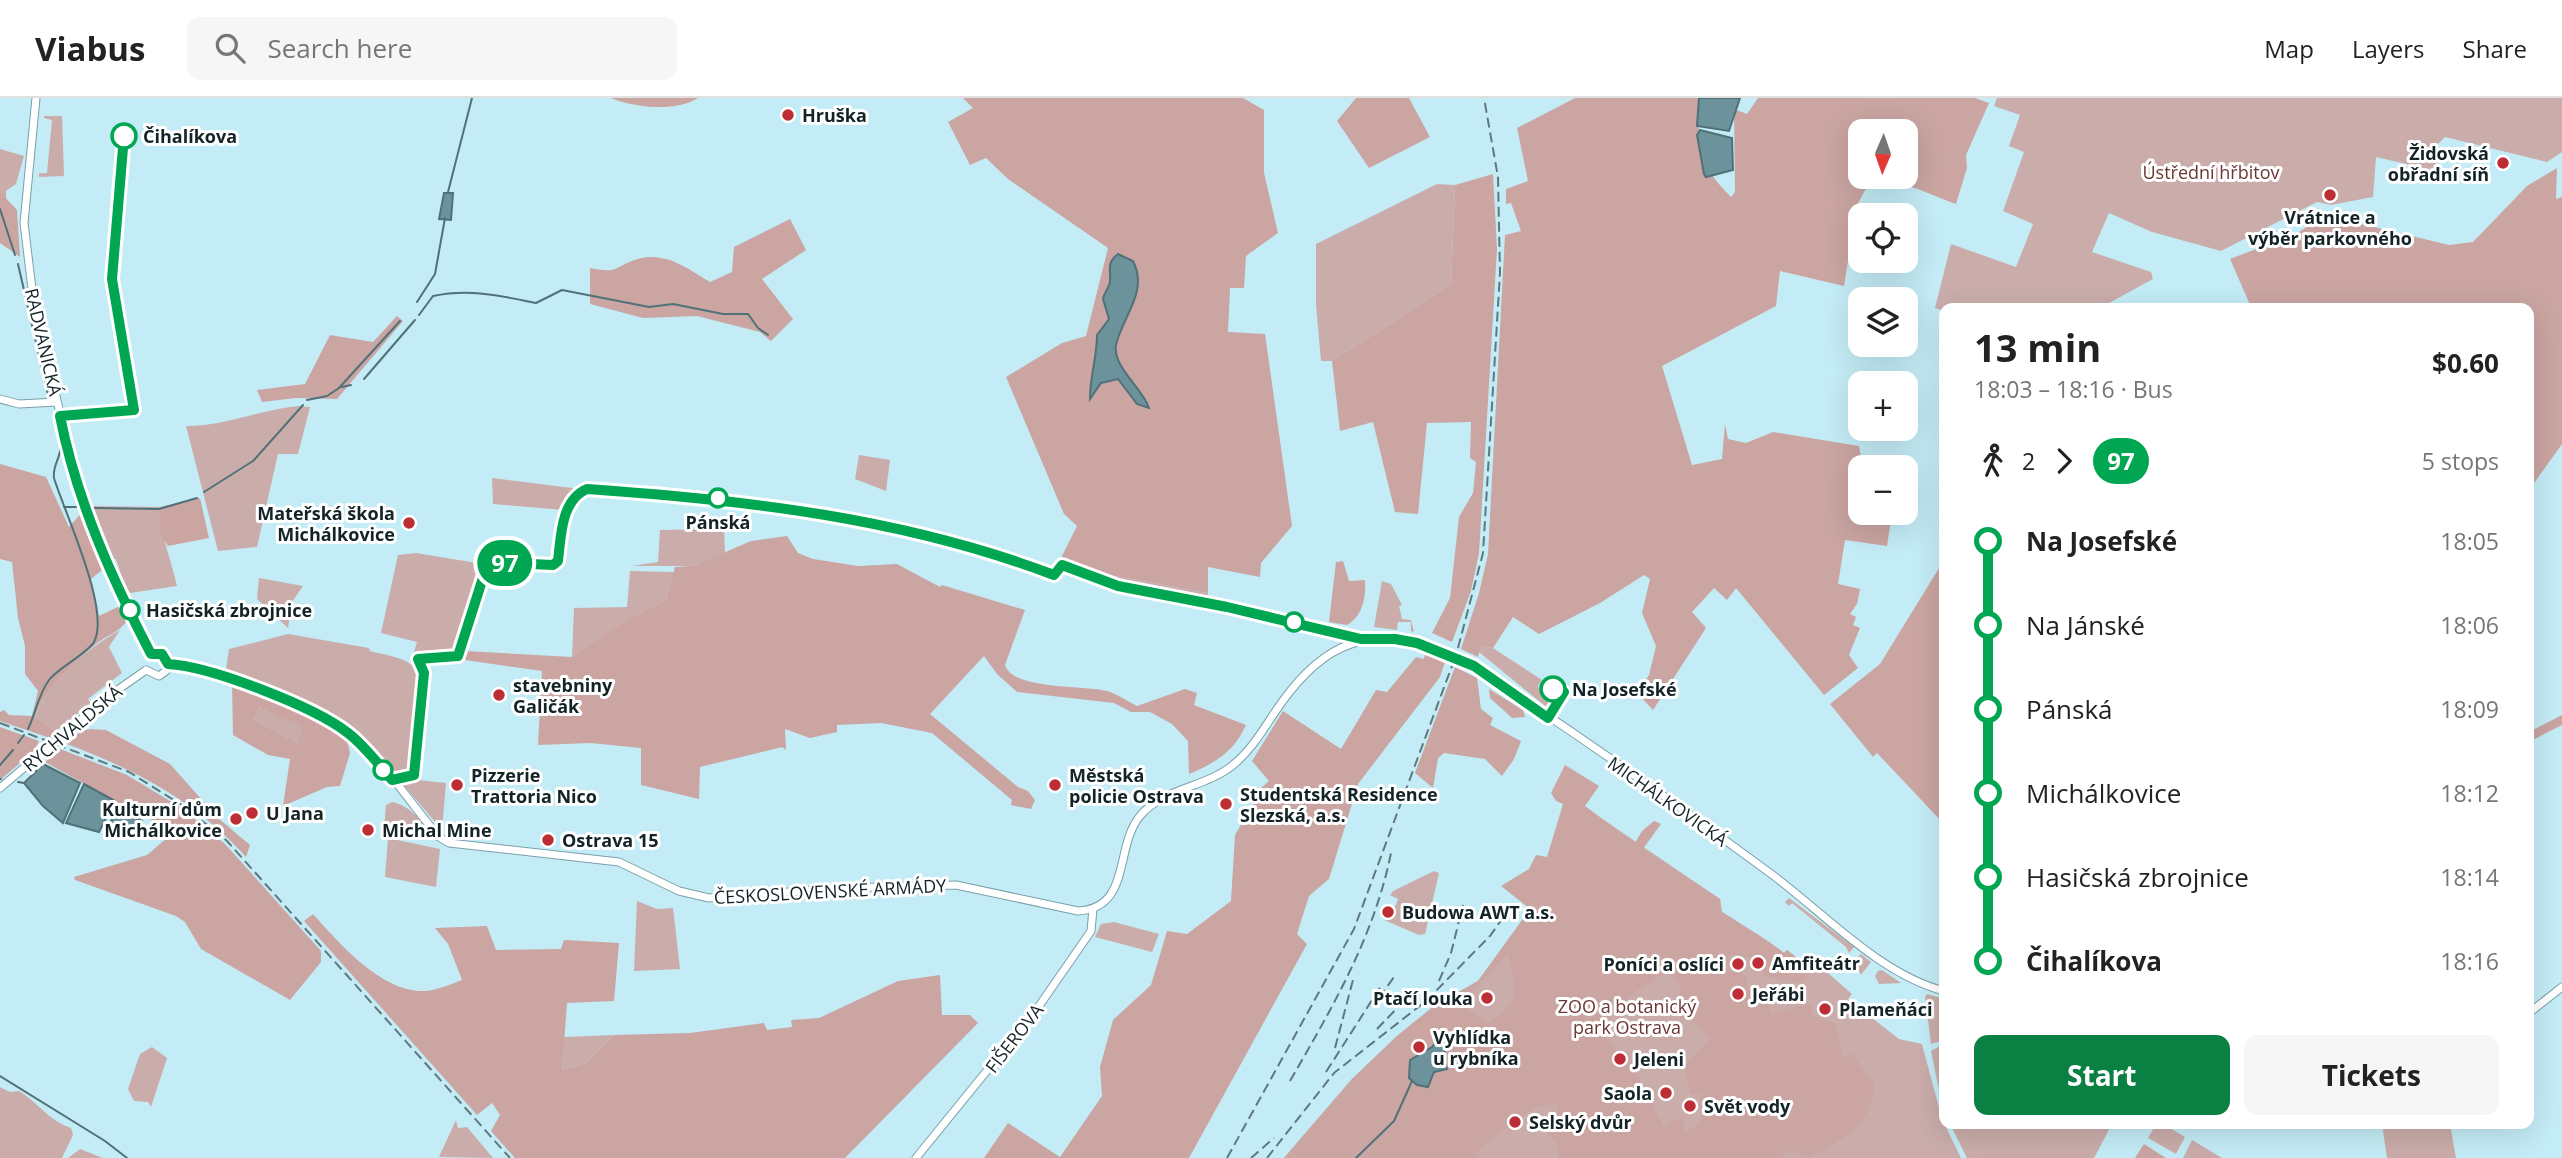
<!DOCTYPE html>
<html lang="en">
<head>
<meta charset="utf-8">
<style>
  body { margin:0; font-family:"Open Sans",sans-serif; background:#f6f6f6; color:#222; height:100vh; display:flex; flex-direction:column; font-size:26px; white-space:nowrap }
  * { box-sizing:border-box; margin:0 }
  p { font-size:23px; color:#767676 }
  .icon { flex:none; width:38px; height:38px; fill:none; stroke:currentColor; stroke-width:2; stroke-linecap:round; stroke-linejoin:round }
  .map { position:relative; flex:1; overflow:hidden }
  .side { position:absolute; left:1939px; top:205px; width:595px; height:826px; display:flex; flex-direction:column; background:#fff; border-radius:14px; box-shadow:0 7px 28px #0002 }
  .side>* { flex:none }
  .badge { padding:0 14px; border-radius:23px; font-size:24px; line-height:46px }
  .needle { width:46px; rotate:182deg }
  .controls { position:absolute; left:1848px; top:21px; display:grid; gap:14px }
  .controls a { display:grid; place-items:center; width:70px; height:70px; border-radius:14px; background:#fff; box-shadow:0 7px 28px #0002; font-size:35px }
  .map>.badge { position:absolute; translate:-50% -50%; box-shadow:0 0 0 4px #fff }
  .legs { display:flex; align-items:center; gap:10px; height:77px; padding:0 35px; font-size:23px }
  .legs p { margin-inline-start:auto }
  .headline { display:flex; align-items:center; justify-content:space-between; height:119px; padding:0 35px }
  h1 { font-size:38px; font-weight:700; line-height:52px }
  .primary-button { display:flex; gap:14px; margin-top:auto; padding:14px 35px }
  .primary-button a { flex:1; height:80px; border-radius:14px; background:#0b8043; color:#fff; font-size:28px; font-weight:700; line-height:80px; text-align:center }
  .primary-button a+a { background:#f6f6f6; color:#222 }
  ul { padding:0 35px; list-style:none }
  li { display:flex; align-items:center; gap:24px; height:84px; font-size:26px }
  li i { display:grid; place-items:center; width:10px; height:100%; margin:0 9px; background:currentColor }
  li i::after { content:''; width:18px; height:18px; margin:-9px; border:5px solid; border-radius:50%; background:#fff }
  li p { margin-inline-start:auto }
  li:first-child i { background:linear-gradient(#0000 50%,currentColor 0) }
  li:last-child i { background:linear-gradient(currentColor 50%,#0000 0) }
  header { display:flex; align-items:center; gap:42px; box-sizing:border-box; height:98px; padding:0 35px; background:#fff; border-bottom:2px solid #e0e0e0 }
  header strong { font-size:33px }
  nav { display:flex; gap:38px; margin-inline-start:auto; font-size:24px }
  .search { width:490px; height:63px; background:#f6f6f6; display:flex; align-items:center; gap:18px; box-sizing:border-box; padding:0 24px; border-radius:14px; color:#767676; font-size:26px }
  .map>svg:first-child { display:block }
  .green { fill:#caadab }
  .forest { fill:#caa5a2; fill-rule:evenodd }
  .water { fill:#6c929c; stroke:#517179; stroke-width:2 }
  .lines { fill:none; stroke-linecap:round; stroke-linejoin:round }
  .stream { stroke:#517179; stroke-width:2 }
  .minor-casing { stroke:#7aa1aa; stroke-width:9 }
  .minor { stroke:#fff; stroke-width:7 }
  .rail { stroke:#5e787e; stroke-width:2; stroke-dasharray:10 5; stroke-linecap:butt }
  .minor-bridge-casing { stroke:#7aa1aa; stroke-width:9; stroke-linecap:butt }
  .minor-bridge { stroke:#fff; stroke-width:7 }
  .line-1-casing { stroke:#fff; stroke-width:16 }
  .line-1 { stroke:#00a651; stroke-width:10 }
  .poi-dot { fill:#bd2d35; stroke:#fff; stroke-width:2.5 }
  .stop-1-dot { fill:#fff; stroke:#00a651; stroke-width:3.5 }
  .labels { text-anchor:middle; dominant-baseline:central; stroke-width:6; stroke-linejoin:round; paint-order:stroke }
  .poi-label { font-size:18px; font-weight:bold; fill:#132326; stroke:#fff; text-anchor:start }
  .stop-label { font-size:18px; font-weight:bold; fill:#132326; stroke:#fff; text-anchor:start }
  .park-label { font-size:18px; fill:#6a3634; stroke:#fff }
  .street-label { font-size:18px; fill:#132326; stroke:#fff }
</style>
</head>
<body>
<header>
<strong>Viabus</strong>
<div class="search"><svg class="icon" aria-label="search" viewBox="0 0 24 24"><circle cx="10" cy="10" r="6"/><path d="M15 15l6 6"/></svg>Search here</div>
<nav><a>Map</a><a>Layers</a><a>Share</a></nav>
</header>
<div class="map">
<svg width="2562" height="1060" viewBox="0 0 2562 1060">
  <rect width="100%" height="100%" fill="#c4ecf6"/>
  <path class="green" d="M1997 0H2562V54L2547 64 2445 39 2436 48 2438 63 2432 72 2376 59 2373 99 2331 107 2317 104 2221 153 2152 134 2109 115 2092 154 2151 174 2153 181 2100 210H1944V213L1935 210 1951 146 2016 169 2033 126 2003 113 2024 54 2009 48 2020 17 1994 8Z
    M44 18H62L64 78 39 79V75H47L52 22 44 20Z
    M0 51 24 58 16 86 6 93V103L0 94Z
    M1437 86 1455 87 1451 186 1332 263H1321L1316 207V146Z
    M298 308 310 309 298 356H278L257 449 218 453 186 328C225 328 259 312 298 308Z
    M859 357 890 362 886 393 855 381Z
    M492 380 580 391 564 412 493 406Z
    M91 408 160 409C160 437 171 460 177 488L130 495 126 493 116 461 112 460Z
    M724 431 725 455 693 468H632L658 464 660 432Z
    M416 455 483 466 455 556 414 554 417 544 381 535 398 457Z
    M630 473 674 474 666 502 572 559 574 510 627 509Z
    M1109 477 1208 495 1207 500 1105 482Z
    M259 480 303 488 292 504 288 530 257 501Z
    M1382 483 1391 486 1402 507 1399 508 1402 521 1411 522 1414 534 1411 533V524H1398L1397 532 1374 529Z
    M120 532 109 549 122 575 88 601 91 605 56 633 35 619C49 582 86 551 120 532Z
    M288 536 369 550 370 553C389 558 412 559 421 579L410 674 392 673 352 630 341 623 226 571 229 551Z
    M1481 548 1493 550 1542 582 1538 588 1541 594 1557 592 1548 606 1552 609 1550 612 1479 554Z
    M259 609 319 634 298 645 254 622Z
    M408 681 446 685 442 732 401 684Z
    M392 704C406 706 425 722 426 736L384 729 386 707Z
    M1598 718 1720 801 1721 813C1743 828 1763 838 1784 855L1787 852 1813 873 1821 869 1852 896 1848 901 1899 941 1922 946 1942 1021 1961 1060H1284L1352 981 1397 938 1434 908 1478 883Z
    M388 740 440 751 436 789 385 779Z
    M1434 773 1439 775 1425 836 1419 837 1384 822H1390L1398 801 1390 797 1393 793Z
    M1789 800 1854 849 1849 855 1846 849 1792 805 1789 808 1785 804Z
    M637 803 657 811 673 810 680 871 634 873Z
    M1114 824 1159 836 1152 854 1095 839 1101 826Z
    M1861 856 1871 864 1861 877 1854 863Z
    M1882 872 1901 885 1879 886 1875 878 1878 873Z
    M1927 896 1944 901V942L1931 946 1925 899Z
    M614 937 586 965 562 972 564 939Z
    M1944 946V997L1939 992 1931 953Z
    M152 949 167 960 151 1009 148 1004 134 1003 128 991 140 956Z
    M0 989 10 994 19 993C38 1005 50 1023 71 1030L73 1037 62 1060H0Z
    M456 1022 458 1030 467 1029 493 1060 439 1059Z
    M1950 1026H2112L2094 1060H1967Z
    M2156 1026H2163L2185 1039 2176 1056 2148 1040Z
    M2382 1026H2450L2456 1060H2387Z
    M2192 1042 2222 1060H2183Z
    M80 1051 103 1060H68Z"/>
  <path class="forest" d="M611 0H698C676 14 635 10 611 0Z
    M963 0H1243L1264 12V75L1278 135 1246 158 1244 190H1230L1228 234 1265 236 1292 428 1261 465 1260 479 1208 469V495L1109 477 1105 482 1083 473 1061 460 1077 428 1064 416 1006 279 1062 245 1086 238 1108 150 1008 81 986 60 970 67 948 24 973 10Z
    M1356 0H1409L1430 39 1369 70 1337 23Z
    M1575 0H1699C1698 48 1696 64 1731 99L1735 94 1734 11 1747 16 1758 0H1975L1989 5 1966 57 1967 70 1956 106C1936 99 1889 76 1870 83L1857 107 1844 188 1780 173 1776 208 1662 268 1692 367 1722 361 1725 326 1728 341 1746 345 1773 334 1859 348 1863 369H1860V415H1892L1887 448 1845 442 1838 486 1860 491 1857 506 1850 516 1856 519 1853 527 1860 530 1849 557 1858 570 1824 597 1736 490 1727 502 1714 490 1692 514 1706 530 1653 612 1637 595 1649 577 1656 548 1642 515 1650 481 1644 477 1600 505 1539 536 1513 519 1493 550 1481 548 1478 559 1461 551 1479 495 1488 456 1505 137 1521 133 1511 105 1506 106V91L1528 83 1517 30ZM1860 33H1906V79H1860Z
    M2557 70 2556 101 2562 99V346L2529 392V210H2231L2251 209 2230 161 2296 136 2317 122 2333 119 2449 147 2473 144 2527 88Z
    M1493 76 1497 151 1479 455 1471 493 1452 544 1432 535 1450 500 1459 419 1473 395 1476 364 1470 360 1471 324 1427 325 1418 416 1395 414 1373 324 1340 333 1332 263 1451 186 1455 87Z
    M0 94 17 112 20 159 0 145Z
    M790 121 806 152 762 181 793 221 771 243 760 234 697 218 643 220 590 206V170C621 176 612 169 638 161 666 153 688 171 710 184L732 174 734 149Z
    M397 218 403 223 337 301 296 300 262 304 257 292 305 286 330 237 373 244Z
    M0 366 46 379 69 429 84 412 107 468 91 481 99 518 120 508 127 523C118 535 107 537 96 546 73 565 45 590 35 619L56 633 50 640 0 623V614L4 612 9 617 32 618 38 593 25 576V548L18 520 12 464 0 461Z
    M200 400 209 440 168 448 160 436V409Z
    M787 438 798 455 813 461 858 468 897 466 940 489 942 487 1025 512 1005 567C1012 592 1085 587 1107 593 1117 596 1127 603 1137 608L1185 591 1197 595 1194 607 1246 627C1234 654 1215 665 1189 676L1188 643 1172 626 1150 614H1131L1114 605 1017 594 997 576 984 558 930 616 1018 689 1028 693 1035 702 1031 711 1011 707 1012 702 932 635 881 625 837 627V634L810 640 785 631 786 652 782 649 700 669 699 701 641 687V650L591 645 538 647 542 573 465 562 466 553 572 559 610 533 666 502 675 469 693 468 751 443Z
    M1944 462V726L1877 655 1873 659 1830 606 1880 566Z
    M1343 463 1349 483 1365 482C1366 499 1363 518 1347 527L1329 524 1336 464Z
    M1425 556 1445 564 1440 579 1358 686 1329 781 1309 798 1297 836 1307 846 1189 1060H984L1008 1025 1060 1059 1102 998 1100 969 1113 922 1151 887 1167 833 1187 836 1231 803 1235 737 1255 702 1252 698 1269 683 1252 663 1283 613 1341 651 1376 592 1387 594 1416 559 1424 561Z
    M1455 569 1477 580 1481 611 1493 620 1490 627 1521 643 1514 661 1502 678 1485 661 1444 655 1438 660 1433 690 1415 675Z
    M232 585 333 630 347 643 350 655 340 688 327 689 283 708 290 661 268 657 233 637ZM259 609 303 629 298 645 254 622Z
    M1489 591 1523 612 1525 619 1512 620 1490 600Z
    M2562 617V627L2529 644V634Z
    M0 629 39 643 34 653 0 682Z
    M91 631 106 632 170 666 218 720 250 747 246 759C197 704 136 672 67 646L81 633Z
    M60 651 127 677 183 711 225 746 321 853V864L290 902 201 851 185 824 176 818 75 782 74 779 147 757 180 729 175 725 172 730 142 718 45 664Z
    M1565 667 1599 688 1585 708 1635 745 1642 733 1654 723 1661 726 1643 751 1720 801 1722 814C1744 829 1763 839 1784 855L1787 852 1804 866 1802 869 1808 875 1801 885 1765 878 1762 874 1768 861 1729 857 1725 872 1747 877V890L1764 896 1771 915 1810 906 1813 918 1835 925 1842 958 1852 956C1862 966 1862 976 1874 984 1873 1028 1844 1041 1809 1059L1792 1053 1778 1060H1559L1556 1045 1548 1037 1559 1009 1554 1006 1536 1009 1519 1021 1516 1017 1509 1022 1511 1026 1476 1054 1477 1060H1284L1352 981 1397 938 1434 908 1478 883 1530 811 1501 788 1529 771 1536 757 1547 759 1563 706 1556 703 1551 695ZM1508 856C1515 889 1523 906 1489 924L1459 906ZM1667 874 1680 886V921H1691L1711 941 1684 968 1690 996H1700L1701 1024 1685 1035 1682 1019 1664 1029 1638 979 1599 931 1633 895ZM1434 946 1442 947 1447 971 1434 974 1433 983 1409 969 1414 958 1427 953Z
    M313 816C339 845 382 895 425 893 437 892 452 886 462 882L448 846 435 830 487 828 496 852 561 851 564 842 619 845 614 903 567 905 562 972 586 965 614 937 690 935 764 925 767 932 792 929 791 922 819 920 898 883 940 877 942 917H970L978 925 845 1060H515L491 1033 500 1017 492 1005 477 1017 304 823Z
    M2144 1046 2166 1060H2135Z"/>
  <path class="water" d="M1699 0H1740L1729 33 1697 28Z
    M1700 32 1732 40 1733 72 1706 79 1704 76 1697 37Z
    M444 95H453L451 122 439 121Z
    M1118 156 1133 163C1149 194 1122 219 1116 247 1112 268 1143 291 1149 310L1137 306 1118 281 1101 285 1090 301C1090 278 1097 259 1097 237L1109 221 1103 201C1104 194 1110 189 1110 183 1111 172 1106 165 1118 156Z
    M43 666 80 685 63 725 43 708 24 685Z
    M84 686 115 703 99 734 66 725Z
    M118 710 142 723 132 740 104 736Z
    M1439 940 1445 953 1443 959 1447 971 1434 974 1428 989 1417 987 1409 980 1410 962 1432 949Z"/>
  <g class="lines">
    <path class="stream" d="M448 94 472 0
      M0 111 15 157
      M18 166 49 301
      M417 204 435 176 445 120
      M419 217 433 198C470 190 501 198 536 205L562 192 649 209 673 206 723 216H748L758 230 768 237
      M364 281 415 222
      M342 289 351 287
      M307 302 327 298 339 290 400 223
      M53 317 58 336
      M204 394 253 363 303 307
      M64 409H81
      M94 410 159 411 197 400
      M28 631C35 617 39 595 49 582 57 571 89 554 94 544 111 512 65 416 54 380 52 366 63 358 60 345
      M18 645 24 637
      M0 667 13 652
      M0 681H1
      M18 684 24 685
      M0 978 105 1043 127 1060
      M1356 1060 1394 1023 1412 983"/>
    <defs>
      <path id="minor" d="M36 0 24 125 33 199 76 384 151 556
        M0 301 19 306 57 304
        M151 556H162L168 566
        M168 566C211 567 323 613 355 641 387 668 412 707 439 739L449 745 619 764 679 793 709 800 843 790 956 787 1078 813C1132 810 1114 749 1140 718 1163 690 1205 690 1233 667 1254 650 1266 626 1282 604 1325 544 1368 528 1438 551
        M1473 568C1574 634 1673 703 1770 775 1823 814 1879 876 1944 893
        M146 572 159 578 166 573 168 566
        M0 690 109 598 146 572
        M2529 915 2562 889
        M916 1060 1037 911 1091 833 1093 811"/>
    </defs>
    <use href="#minor" class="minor-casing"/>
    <use href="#minor" class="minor"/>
    <path class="rail" d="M1458 550 1483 455 1500 175 1498 79 1484 0
      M0 625 129 674 185 709 227 743 510 1060
      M1439 883 1451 855 1463 807
      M1379 900 1394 879
      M1377 931 1406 901
      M1335 950 1353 882
      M1326 974 1381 888
      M1290 983C1332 910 1374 839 1391 755
      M1227 1060 1354 831 1452 568
      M1251 1060 1274 1040
      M1267 1060 1334 975 1426 903 1490 838 1514 804"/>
    <defs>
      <path id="minor-bridge" d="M1438 551 1473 568"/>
    </defs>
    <use href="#minor-bridge" class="minor-bridge-casing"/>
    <use href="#minor-bridge" class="minor-bridge"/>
  </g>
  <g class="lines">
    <defs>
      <path id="line-1" d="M124 38 112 181 134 312 60 318C76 401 112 481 151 556H162L168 566C210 568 315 609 348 635 365 648 378 666 392 682L414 677 424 575 418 561 458 558 488 464 553 467 558 463C561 438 561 402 587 391 746 402 904 420 1054 477L1062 467 1118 488 1227 509 1361 541H1395L1417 545 1474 568 1548 620 1564 594 1553 591"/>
    </defs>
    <use href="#line-1" class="line-1-casing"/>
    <use href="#line-1" class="line-1"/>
  </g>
  <g class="poi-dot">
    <circle cx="788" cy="17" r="7"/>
    <circle cx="2503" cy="65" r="7"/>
    <circle cx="2330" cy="97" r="7"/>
    <circle cx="409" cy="425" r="7"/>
    <circle cx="499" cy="597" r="7"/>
    <circle cx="457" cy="687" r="7"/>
    <circle cx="1055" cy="687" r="7"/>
    <circle cx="1226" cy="706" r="7"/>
    <circle cx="252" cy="715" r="7"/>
    <circle cx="236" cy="721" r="7"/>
    <circle cx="368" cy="732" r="7"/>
    <circle cx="548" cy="742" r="7"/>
    <circle cx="1388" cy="814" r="7"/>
    <circle cx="1758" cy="865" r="7"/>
    <circle cx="1738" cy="866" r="7"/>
    <circle cx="1738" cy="896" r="7"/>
    <circle cx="1487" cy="900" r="7"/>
    <circle cx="1825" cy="911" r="7"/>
    <circle cx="1419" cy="949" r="7"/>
    <circle cx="1620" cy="961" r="7"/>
    <circle cx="1666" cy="995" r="7"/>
    <circle cx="1690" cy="1008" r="7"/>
    <circle cx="1515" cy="1024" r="7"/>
  </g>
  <g class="stop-1-dot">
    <circle cx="124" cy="38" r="12"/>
    <circle cx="718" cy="400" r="9"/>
    <circle cx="130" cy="512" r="9"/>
    <circle cx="1294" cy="524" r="9"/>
    <circle cx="1553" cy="591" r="12"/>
    <circle cx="383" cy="672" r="9"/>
  </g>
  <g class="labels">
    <g class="poi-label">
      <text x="802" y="17">Hruška</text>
      <text x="2489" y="55" text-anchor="end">Židovská<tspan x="2489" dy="21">obřadní síň</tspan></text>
      <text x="2330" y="119" text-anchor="middle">Vrátnice a<tspan x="2330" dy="21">výběr parkovného</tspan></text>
      <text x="395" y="415" text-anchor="end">Mateřská škola<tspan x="395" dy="21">Michálkovice</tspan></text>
      <text x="513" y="587">stavebniny<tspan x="513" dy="21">Galičák</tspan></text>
      <text x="471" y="677">Pizzerie<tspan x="471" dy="21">Trattoria Nico</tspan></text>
      <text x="1069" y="677">Městská<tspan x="1069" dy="21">policie Ostrava</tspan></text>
      <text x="1240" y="696">Studentská Residence<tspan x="1240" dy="21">Slezská, a.s.</tspan></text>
      <text x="222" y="711" text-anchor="end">Kulturní dům<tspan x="222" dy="21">Michálkovice</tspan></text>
      <text x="266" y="715">U Jana</text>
      <text x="382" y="732">Michal Mine</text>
      <text x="562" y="742">Ostrava 15</text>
      <text x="1402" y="814">Budowa AWT a.s.</text>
      <text x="1772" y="865">Amfiteátr</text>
      <text x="1724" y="866" text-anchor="end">Poníci a oslíci</text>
      <text x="1752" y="896">Jeřábi</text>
      <text x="1473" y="900" text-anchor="end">Ptačí louka</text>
      <text x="1839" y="911">Plameňáci</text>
      <text x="1433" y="939">Vyhlídka<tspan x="1433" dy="21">u rybníka</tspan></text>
      <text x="1634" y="961">Jeleni</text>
      <text x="1652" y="995" text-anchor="end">Saola</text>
      <text x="1704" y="1008">Svět vody</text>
      <text x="1529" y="1024">Selský dvůr</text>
    </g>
    <g class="stop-label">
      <text x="143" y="38">Čihalíkova</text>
      <text x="718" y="424" text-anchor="middle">Pánská</text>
      <text x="146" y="512">Hasičská zbrojnice</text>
      <text x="1572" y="591">Na Josefské</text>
    </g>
    <g class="park-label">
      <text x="2211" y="74">Ústřední hřbitov</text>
      <text x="1627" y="908">ZOO a botanický<tspan x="1627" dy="21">park Ostrava</tspan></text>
    </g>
    <g class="street-label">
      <text transform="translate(44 244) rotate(77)">RADVANICKÁ</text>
      <text transform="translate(72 630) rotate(-40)">RYCHVALDSKÁ</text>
      <text transform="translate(1668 703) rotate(35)">MICHÁLKOVICKÁ</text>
      <text transform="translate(830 793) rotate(-3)">ČESKOSLOVENSKÉ ARMÁDY</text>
      <text transform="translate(1014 940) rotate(-52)">FIŠEROVA</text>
    </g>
  </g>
</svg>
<div class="controls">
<a><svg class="needle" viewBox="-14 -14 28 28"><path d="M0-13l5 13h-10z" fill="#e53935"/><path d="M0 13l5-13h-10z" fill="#767676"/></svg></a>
<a><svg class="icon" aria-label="locate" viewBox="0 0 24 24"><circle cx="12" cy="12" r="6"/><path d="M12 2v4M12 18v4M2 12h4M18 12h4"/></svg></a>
<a><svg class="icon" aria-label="layers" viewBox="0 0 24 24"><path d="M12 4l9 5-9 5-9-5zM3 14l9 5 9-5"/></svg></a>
<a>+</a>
<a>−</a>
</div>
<b class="badge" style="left:505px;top:465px;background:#00a651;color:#fff">97</b>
<section class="side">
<div class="headline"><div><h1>13 min</h1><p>18:03 – 18:16 · Bus</p></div><b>$0.60</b></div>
<div class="legs"><svg class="icon" aria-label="walk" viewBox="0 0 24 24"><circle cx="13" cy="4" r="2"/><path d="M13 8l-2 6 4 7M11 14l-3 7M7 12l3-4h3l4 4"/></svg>2<svg class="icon" aria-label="forward" viewBox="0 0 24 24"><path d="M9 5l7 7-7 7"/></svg><b class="badge" style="background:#00a651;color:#fff">97</b><p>5 stops</p></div>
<ul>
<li><i style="color:#00a651"></i><b>Na Josefské</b><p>18:05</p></li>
<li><i style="color:#00a651"></i><span>Na Jánské</span><p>18:06</p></li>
<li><i style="color:#00a651"></i><span>Pánská</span><p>18:09</p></li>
<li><i style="color:#00a651"></i><span>Michálkovice</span><p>18:12</p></li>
<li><i style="color:#00a651"></i><span>Hasičská zbrojnice</span><p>18:14</p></li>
<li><i style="color:#00a651"></i><b>Čihalíkova</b><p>18:16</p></li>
</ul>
<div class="primary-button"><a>Start</a><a>Tickets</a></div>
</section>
</div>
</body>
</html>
